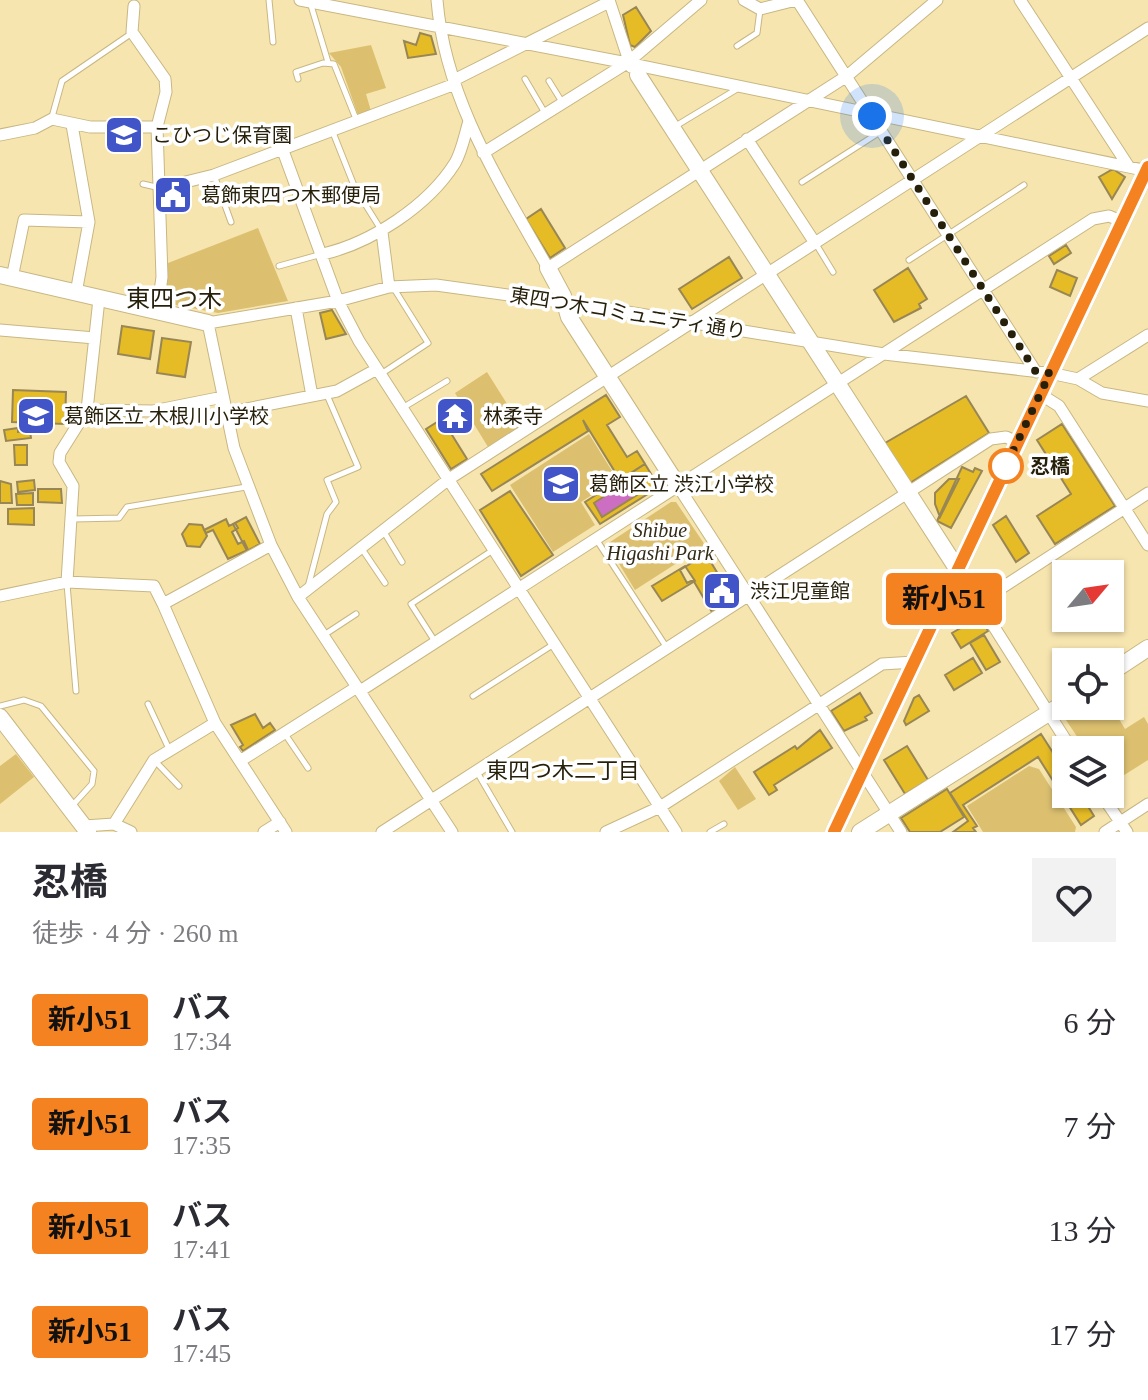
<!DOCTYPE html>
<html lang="ja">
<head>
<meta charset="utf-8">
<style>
  body { margin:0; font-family:"Times New Roman","Noto Sans JP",serif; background:#f2f2f3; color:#2b2b33; height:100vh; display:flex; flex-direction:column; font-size:30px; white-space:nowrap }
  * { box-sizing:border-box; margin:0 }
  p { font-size:26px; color:#7c7c81 }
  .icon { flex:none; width:44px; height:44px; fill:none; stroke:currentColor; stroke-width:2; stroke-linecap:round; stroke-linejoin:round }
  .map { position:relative; height:832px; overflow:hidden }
  .side { display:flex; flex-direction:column; background:#fff; flex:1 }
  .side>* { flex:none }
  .badge { padding:0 16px; border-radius:6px; font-size:28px; line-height:52px }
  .needle { width:52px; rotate:61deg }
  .controls { position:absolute; left:1052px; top:560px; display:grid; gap:16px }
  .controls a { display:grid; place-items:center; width:72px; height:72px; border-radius:0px; background:#fff; box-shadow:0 2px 6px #0004; font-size:40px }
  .you { position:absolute; width:40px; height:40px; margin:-20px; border:6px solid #fff; border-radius:50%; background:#1a73e8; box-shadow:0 0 0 12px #1a73e833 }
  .map>.badge { position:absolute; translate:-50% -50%; box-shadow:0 0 0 4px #fff }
  .round { display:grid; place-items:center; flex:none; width:84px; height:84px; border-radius:0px; background:#f2f2f3 }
  .head { display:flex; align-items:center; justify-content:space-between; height:136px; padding:0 32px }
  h1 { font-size:38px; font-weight:700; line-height:60px }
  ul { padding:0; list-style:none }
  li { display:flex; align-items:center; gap:24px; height:104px; padding:0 32px }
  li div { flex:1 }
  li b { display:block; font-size:30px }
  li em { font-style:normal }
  li .badge { min-width:88px; font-weight:700; text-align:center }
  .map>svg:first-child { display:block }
  .green { fill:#dcc070 }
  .water { fill:#cc6fc2 }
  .building { fill:#e5bb26; stroke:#988654; stroke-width:2; fill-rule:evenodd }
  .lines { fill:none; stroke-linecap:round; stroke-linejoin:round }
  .lane-casing { stroke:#c8b783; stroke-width:7 }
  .street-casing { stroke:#c8b783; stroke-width:13 }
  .secondary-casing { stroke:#c8b783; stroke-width:18 }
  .primary-casing { stroke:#c8b783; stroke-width:18 }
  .lane { stroke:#fff; stroke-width:5 }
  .street { stroke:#fff; stroke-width:11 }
  .secondary { stroke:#fff; stroke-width:16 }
  .primary { stroke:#fff; stroke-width:16 }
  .line-casing { stroke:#fff; stroke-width:18 }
  .line { stroke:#f58220; stroke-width:12 }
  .walk { stroke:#261f0a; stroke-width:8; stroke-dasharray:0 14.4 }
  .stop-dot { fill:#fff; stroke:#f58220; stroke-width:4 }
  .labels { text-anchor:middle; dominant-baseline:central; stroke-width:7; stroke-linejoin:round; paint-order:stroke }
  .poi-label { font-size:20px; fill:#261f0a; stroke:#fff; text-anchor:start }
  .street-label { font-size:20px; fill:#261f0a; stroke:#fff }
  .stop-label { font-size:20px; font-weight:bold; fill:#261f0a; stroke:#fff; text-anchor:start }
  .park-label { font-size:20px; font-style:italic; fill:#332b15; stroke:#fff }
  .neighbourhood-label { font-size:22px; fill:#261f0a; stroke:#fff }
  .quarter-label { font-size:24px; fill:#261f0a; stroke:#fff }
</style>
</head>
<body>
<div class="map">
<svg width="1148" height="832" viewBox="0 0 1148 832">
  <rect width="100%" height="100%" fill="#f7e5b0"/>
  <path class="green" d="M371 45 386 88 366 94 371 111 358 115 341 67 329 53Z
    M258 228 288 301 218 313 165 303 168 263Z
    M487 372 521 426 488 447 455 393Z
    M589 434 617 479 581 502 595 525 553 552 510 485Z
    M671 502H676L705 545 635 590 607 544Z
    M1110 704 1125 729 1144 717 1148 724V760L1110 784V750H1086L1064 717 1077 706Z
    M16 754 34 777 0 804V766Z
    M1029 766 1039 769 1076 827 1075 832H983L967 806Z
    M735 767 756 799 738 810 719 781Z"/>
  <path class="water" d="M628 481 637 495 602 517 594 503Z"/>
  <path class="building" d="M636 7 651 31 635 47 630 45 623 15Z
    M420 33 431 36 436 54 408 58 404 41 416 45Z
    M110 130H138V145H131V141H110Z
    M1113 169 1125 177 1112 199 1099 177Z
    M186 188V197L169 201 167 192Z
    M541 209 565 248 550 258 526 219Z
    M1066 245 1071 253 1054 264 1049 256Z
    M729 257 742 278 692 309 679 289Z
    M908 268 927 299 919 304 921 308 894 322 874 290Z
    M1057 270 1077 278 1070 296 1050 287Z
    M332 310 346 334 326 339 320 313Z
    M122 326 154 331 150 359 118 354Z
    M162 338 191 342 185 377 157 373Z
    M13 390 66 392 65 424 12 422Z
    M606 395 620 417 607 425 627 457 637 451 645 464 620 480 583 420 588 431 492 491 481 474Z
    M966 396 989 433 910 483 885 443Z
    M458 401 469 418 464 421 467 425 451 430 440 412Z
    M442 419 467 459 451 469 426 429Z
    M1062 424 1115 506 1055 544 1037 516 1071 494 1037 440Z
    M18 428V432L30 431 31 438 6 441 4 430Z
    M14 445H27V465H15Z
    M645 464 659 487 600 524 585 502ZM628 481 637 495 602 517 594 503Z
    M962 467 973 472 975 468 982 471 951 528 937 521Z
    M949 479H959L940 517 935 504V493Z
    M34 480 35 490 18 492 17 482Z
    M0 481 11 484 12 503H0Z
    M38 489H61L62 503 38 502Z
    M510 491 553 555 521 576 480 510Z
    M33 493V505H17L16 494Z
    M34 508V525L8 524V509Z
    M1006 516 1029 553 1016 562 993 525Z
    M246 517 260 544 247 551 233 524Z
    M226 519 229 526 235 523 238 528 232 532 238 544 244 541 248 550 228 559 213 530 206 533 204 530Z
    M189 524 202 525 207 536 200 547 187 546 182 534Z
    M706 554 733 599 712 612 693 580 687 583 680 570Z
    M685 566 695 581 662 601 652 586Z
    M980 617 988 631 961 648 952 633Z
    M984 635 1000 662 986 670 970 643Z
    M973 658 982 673 954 690 945 675Z
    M860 693 872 713 865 717 867 720 844 731 831 711Z
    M919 695 929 711 906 725 904 721 914 698Z
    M255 714 263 728 270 723 275 730 243 751 240 747 243 745 231 725Z
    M820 730 832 748 774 785 777 790 769 795 754 772 795 746 797 749Z
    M1041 734 1066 773V794H1089L1093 799 1086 803 1094 816 1081 825 1038 757 963 805 977 826 973 828 976 832H953L968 821 950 793Z
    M907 746 928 780 905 794 884 760Z
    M947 789 964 817 940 832H910L901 818Z"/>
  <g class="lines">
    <defs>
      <path id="lane" d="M269 0 273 42
        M310 2 328 62
        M737 46 757 33 760 10
        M298 79 296 72 323 63 334 64 356 119
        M525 79 545 113
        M549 81 562 102
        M52 117 62 81 132 33
        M674 127 737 89
        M332 130 355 188 380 228
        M214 175 231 222
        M802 182 880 132
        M143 184 156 187
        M816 244 833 272
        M909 260 1024 185
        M279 266 322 254
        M381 374 428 343 393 287
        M404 407 447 381
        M74 519 119 518 127 507 246 487
        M384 532 402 562
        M596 539 667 648
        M362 549 385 583
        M67 584 76 691
        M308 587 327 514 336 502 327 480 358 467 327 395
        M324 635 356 614
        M434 640 411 604 493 550
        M473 696 554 644
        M148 704 169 749
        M0 706 24 700 41 706 94 771 92 784 71 807
        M285 734 308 768
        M155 761 179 786
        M477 772 512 832
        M710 832 724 824"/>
      <path id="street" d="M300 0 627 63 1148 171
        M437 0C445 99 500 183 548 268L847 76 937 0
        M609 0 631 67
        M744 0 760 9 796 0
        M797 0 1036 372
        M1020 0 1129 167
        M134 6 132 32 165 79 166 92 157 127 162 277 157 313
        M454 80 609 2
        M72 125 89 222 76 293
        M0 135 35 128 52 119 90 127H157
        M747 139 815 243
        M282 148 338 301 359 341 676 832
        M483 153 627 63 701 0
        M161 188 214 175 455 84
        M382 232 389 287
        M323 254C371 243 428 206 455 163 462 151 465 134 469 121
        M12 278 24 220 89 222
        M296 308 312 396
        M0 330 95 338
        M1078 379 1148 335
        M1040 394 1059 406 1148 545
        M87 410 153 411 223 397
        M226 413 337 391 377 369
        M271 545 298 597 452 832
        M958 570 1072 750
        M67 582 73 486 59 462 60 453 87 410 99 299
        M0 596 67 582 154 586 163 604 271 545 234 448 208 323 338 301 389 287 436 285 603 308 884 354 1050 373 1078 379 1102 393 1148 401
        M298 597 449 479 1148 28
        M163 604 215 723 286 832
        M936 616 955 618 1148 493
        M360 691 678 486
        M240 761 357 687
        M1101 794 1127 832
        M114 824 154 760 215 723
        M84 826 114 824 131 832
        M264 832 280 822
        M382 832 991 439 1006 437 1017 442
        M606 832 660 807 882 664 914 662
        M901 832 678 486 1093 219 1109 216 1121 221
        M1105 832 1148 804"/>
      <path id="secondary" d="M638 75 958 570
        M548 268 563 296 569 317 678 486
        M0 275 208 323
        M1110 673 1148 648
        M0 717 88 832
        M860 832 1066 702"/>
      <path id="primary" d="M834 832 1148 167"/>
    </defs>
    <use href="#lane" class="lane-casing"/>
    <use href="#street" class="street-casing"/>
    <use href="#secondary" class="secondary-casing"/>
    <use href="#primary" class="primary-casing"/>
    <use href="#lane" class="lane"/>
    <use href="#street" class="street"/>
    <use href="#secondary" class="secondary"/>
    <use href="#primary" class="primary"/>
  </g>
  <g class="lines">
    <defs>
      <path id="line" d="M834 832 1148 167"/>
    </defs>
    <use href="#line" class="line-casing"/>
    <use href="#line" class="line"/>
    <path class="walk" d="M872 116 1036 372 1050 373 1006 466"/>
  </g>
  <defs>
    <symbol id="school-square" viewBox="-11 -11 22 22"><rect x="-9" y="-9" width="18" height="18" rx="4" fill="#4154c8" stroke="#fff"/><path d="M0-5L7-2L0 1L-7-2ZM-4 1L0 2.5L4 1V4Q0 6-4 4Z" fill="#fff"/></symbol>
    <symbol id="civic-square" viewBox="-11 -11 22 22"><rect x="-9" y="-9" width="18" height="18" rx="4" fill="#4154c8" stroke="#fff"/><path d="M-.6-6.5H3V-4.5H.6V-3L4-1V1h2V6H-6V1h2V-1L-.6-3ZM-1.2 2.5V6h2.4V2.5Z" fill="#fff"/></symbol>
    <symbol id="temple-square" viewBox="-11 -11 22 22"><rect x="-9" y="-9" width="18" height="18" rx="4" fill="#4154c8" stroke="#fff"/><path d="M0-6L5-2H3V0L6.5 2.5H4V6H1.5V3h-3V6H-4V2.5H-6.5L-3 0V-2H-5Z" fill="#fff"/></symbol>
  </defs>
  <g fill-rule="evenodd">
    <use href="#school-square" x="102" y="113" width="44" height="44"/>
    <use href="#civic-square" x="151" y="173" width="44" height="44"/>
    <use href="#school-square" x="14" y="394" width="44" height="44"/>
    <use href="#temple-square" x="433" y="394" width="44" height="44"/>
    <use href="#school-square" x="539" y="462" width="44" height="44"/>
    <use href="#civic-square" x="700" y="569" width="44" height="44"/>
  </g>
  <circle class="stop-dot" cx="1006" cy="466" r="16"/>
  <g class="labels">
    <g class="poi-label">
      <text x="152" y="135">こひつじ保育園</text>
      <text x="201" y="195">葛飾東四つ木郵便局</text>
      <text x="64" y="416">葛飾区立 木根川小学校</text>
      <text x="483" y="416">林柔寺</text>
      <text x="589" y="484">葛飾区立 渋江小学校</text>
      <text x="750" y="591">渋江児童館</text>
    </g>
    <g class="street-label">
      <text transform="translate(628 313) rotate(9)">東四つ木コミュニティ通り</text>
    </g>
    <g class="stop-label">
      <text x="1030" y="466">忍橋</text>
    </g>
    <g class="park-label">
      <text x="660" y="530">Shibue<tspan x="660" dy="23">Higashi Park</tspan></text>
    </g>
    <g class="neighbourhood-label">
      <text x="563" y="770">東四つ木二丁目</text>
    </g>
    <g class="quarter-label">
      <text x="174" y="299">東四つ木</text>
    </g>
  </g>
</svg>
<div class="controls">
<a><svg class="needle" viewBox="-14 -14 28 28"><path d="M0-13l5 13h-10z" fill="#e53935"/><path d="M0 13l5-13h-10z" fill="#7c7c81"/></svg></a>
<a><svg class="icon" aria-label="locate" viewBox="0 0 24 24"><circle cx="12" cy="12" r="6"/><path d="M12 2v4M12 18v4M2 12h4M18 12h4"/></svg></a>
<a><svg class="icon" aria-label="layers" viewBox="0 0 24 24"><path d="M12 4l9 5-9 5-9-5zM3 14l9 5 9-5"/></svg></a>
</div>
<div class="you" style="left:872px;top:116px"></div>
<b class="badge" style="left:944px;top:599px;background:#f58220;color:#111">新小51</b>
</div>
<section class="side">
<div class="head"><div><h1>忍橋</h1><p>徒歩 · 4 分 · 260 m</p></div><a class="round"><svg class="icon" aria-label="heart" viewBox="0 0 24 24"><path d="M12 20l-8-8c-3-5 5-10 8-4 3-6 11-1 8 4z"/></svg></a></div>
<ul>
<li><span class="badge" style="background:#f58220;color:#111">新小51</span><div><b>バス</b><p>17:34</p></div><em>6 分</em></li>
<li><span class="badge" style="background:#f58220;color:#111">新小51</span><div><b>バス</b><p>17:35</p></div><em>7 分</em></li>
<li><span class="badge" style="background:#f58220;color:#111">新小51</span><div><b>バス</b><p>17:41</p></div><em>13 分</em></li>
<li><span class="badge" style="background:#f58220;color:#111">新小51</span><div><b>バス</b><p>17:45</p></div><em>17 分</em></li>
</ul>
</section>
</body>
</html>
